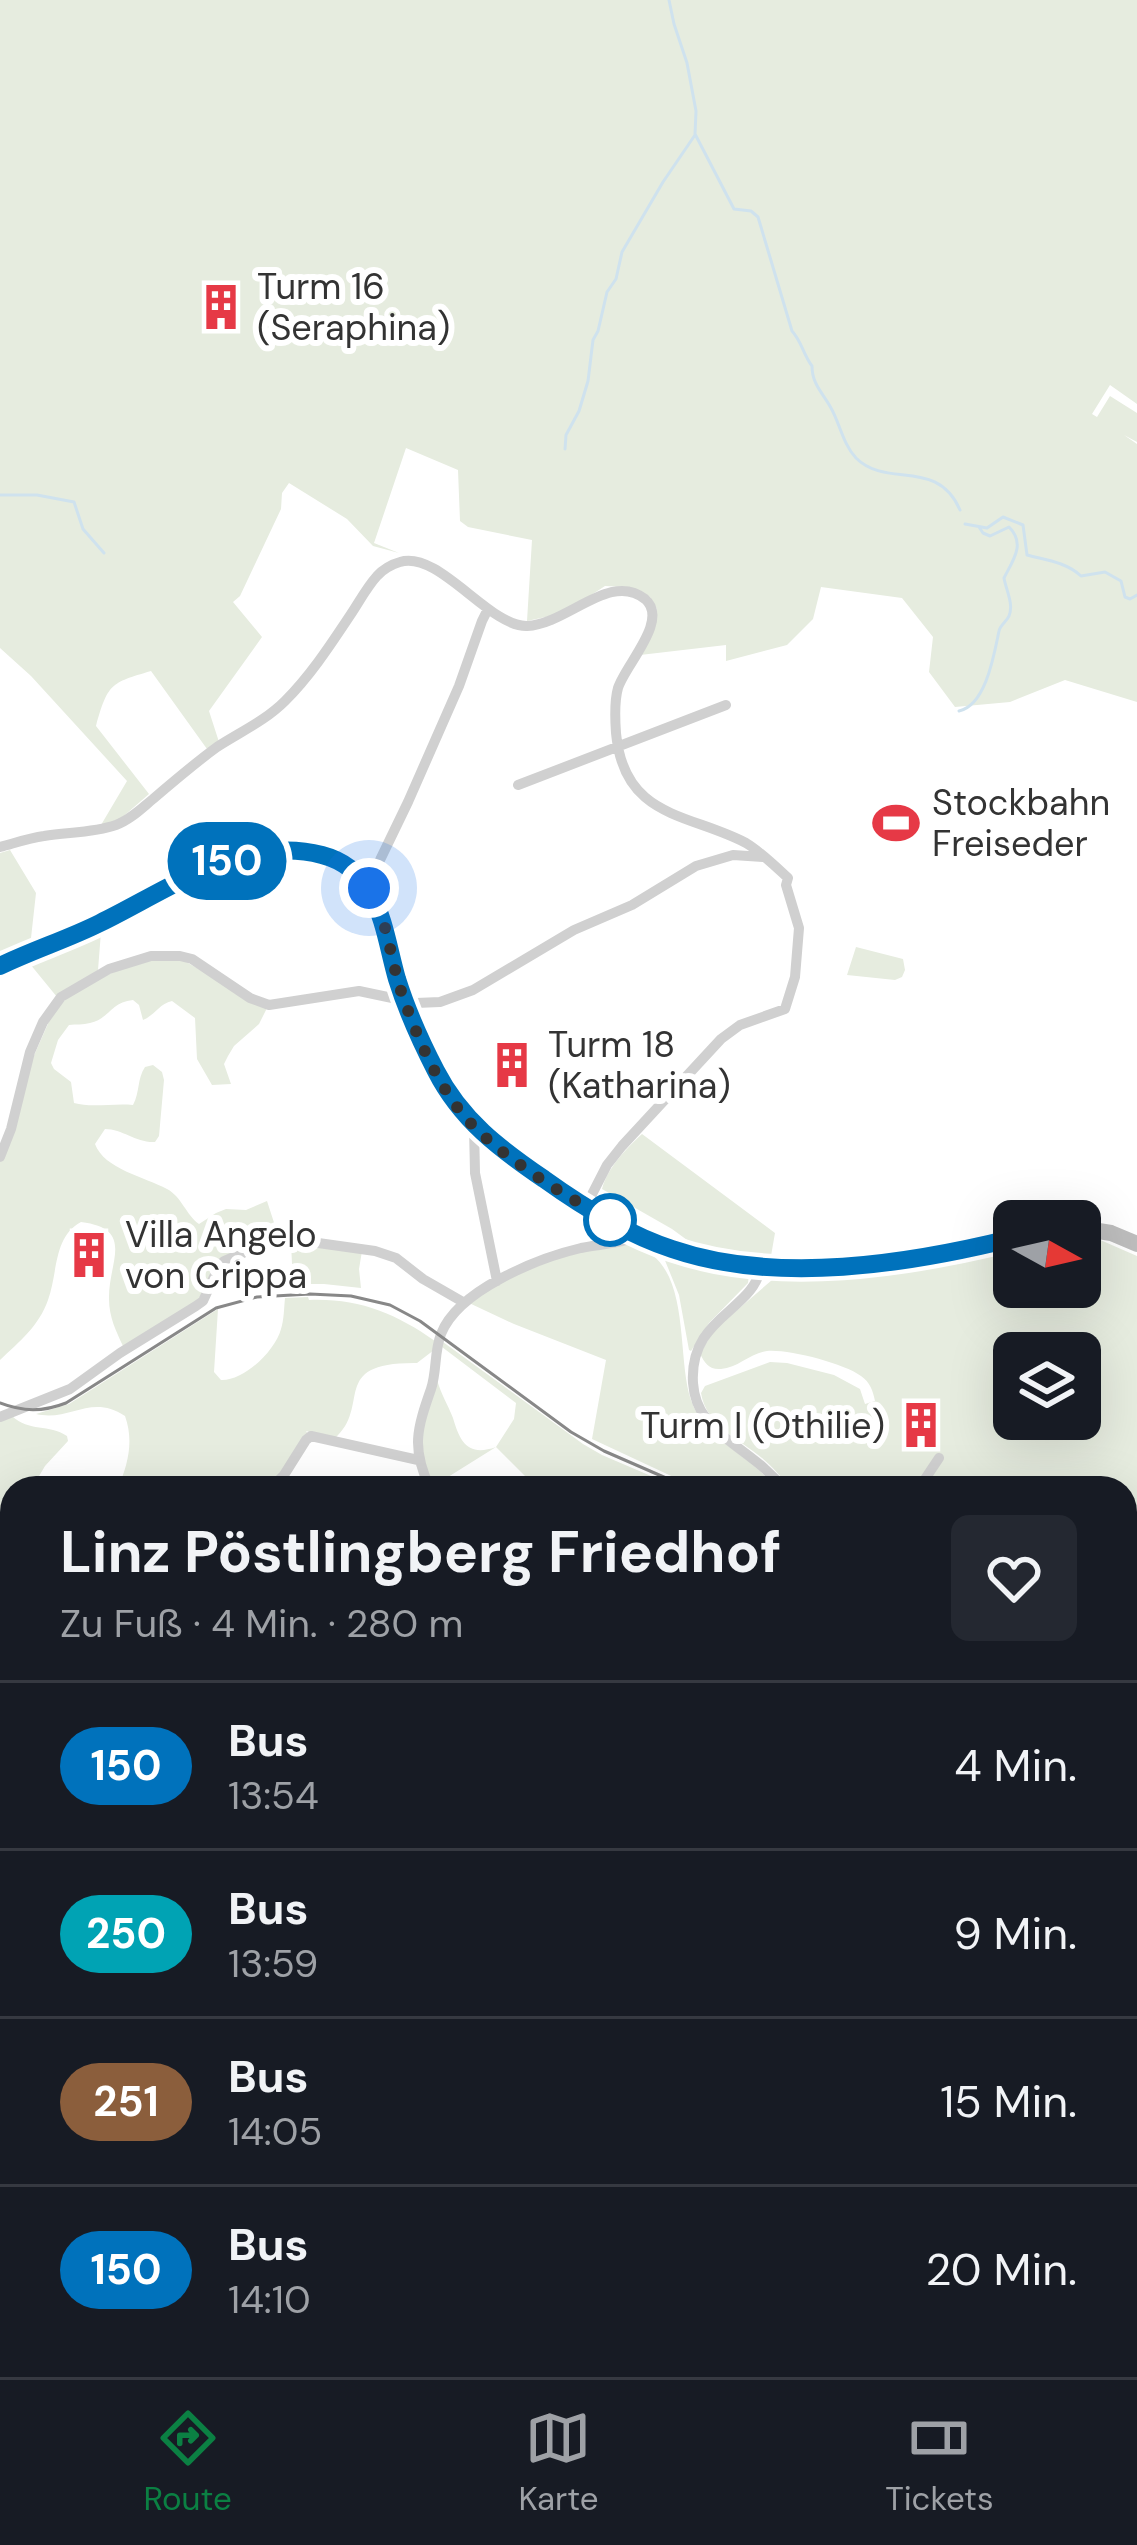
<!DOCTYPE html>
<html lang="de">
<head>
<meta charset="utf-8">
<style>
  body { margin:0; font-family:"DM Sans",sans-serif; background:#242831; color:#f1f3f6; height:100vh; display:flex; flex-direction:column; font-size:45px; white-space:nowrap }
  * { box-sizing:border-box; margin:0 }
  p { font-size:39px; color:#9ea1a6 }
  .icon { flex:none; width:66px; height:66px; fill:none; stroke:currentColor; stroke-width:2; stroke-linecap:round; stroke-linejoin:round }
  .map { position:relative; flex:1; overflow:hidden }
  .drawer { position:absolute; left:0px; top:1476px; width:1137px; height:903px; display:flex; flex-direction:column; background:#171b24; border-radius:36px 36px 0 0; box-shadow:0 12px 48px #0002 }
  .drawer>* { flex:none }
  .badge { padding:0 24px; border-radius:39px; font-size:42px; line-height:78px }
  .needle { width:78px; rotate:98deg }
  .buttons { position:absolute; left:993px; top:1200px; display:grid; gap:24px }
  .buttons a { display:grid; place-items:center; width:108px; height:108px; border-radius:18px; background:#171b24; box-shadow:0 12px 48px #0002; font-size:60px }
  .you { position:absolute; width:60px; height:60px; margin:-30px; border:9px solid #fff; border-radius:50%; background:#1a73e8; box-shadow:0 0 0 18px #1a73e833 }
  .map>.badge { position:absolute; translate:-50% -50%; box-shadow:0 0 0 6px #fff }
  .round { display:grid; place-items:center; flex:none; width:126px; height:126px; border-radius:18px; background:#242831 }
  .head { display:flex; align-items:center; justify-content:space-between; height:204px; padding:0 60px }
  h1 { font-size:57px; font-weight:700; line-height:90px }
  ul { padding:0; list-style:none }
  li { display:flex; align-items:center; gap:36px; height:168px; padding:0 60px; border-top:3px solid #363941 }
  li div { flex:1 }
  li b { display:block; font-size:45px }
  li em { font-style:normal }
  li .badge { min-width:132px; font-weight:700; text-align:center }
  .tab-bar { display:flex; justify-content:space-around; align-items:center; height:168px; border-top:3px solid #363941; background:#171b24; font-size:33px; color:#9ea1a6 }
  .tab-bar a { display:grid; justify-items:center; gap:6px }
  .tab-bar .active { color:#0b8043 }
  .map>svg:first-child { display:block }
  .green { fill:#e6ecdf; fill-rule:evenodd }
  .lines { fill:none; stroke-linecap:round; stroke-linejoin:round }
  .stream { stroke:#cfe2ee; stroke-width:3 }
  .street { stroke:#d0d0d0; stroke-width:10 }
  .secondary { stroke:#bdbdbd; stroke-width:16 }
  .tram { stroke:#888; stroke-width:3 }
  .line-casing { stroke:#fff; stroke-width:27 }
  .line { stroke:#0072bc; stroke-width:18 }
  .walk { stroke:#333; stroke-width:12; stroke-dasharray:0 21.6 }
  .stop-dot { fill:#fff; stroke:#0072bc; stroke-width:6 }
  .labels { text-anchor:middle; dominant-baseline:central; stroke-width:12; stroke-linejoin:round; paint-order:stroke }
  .poi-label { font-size:36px; fill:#333; stroke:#fff; text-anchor:start }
</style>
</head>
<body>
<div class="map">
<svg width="1137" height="2377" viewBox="0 0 1137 2377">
  <rect width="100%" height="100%" fill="#fff"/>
  <path class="green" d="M0 0H1137V404L1110 385 1092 414 1097 417 1110 396 1137 413V442L1124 435 1137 444V702L1065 680 1010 702 955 707 929 672 933 637 902 598 821 587 813 619 787 645 726 661V645L640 655 653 628 657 609 650 597 627 587 605 586 564 613 527 621 532 540 468 527 460 521 458 470 406 448 374 543 399 553 373 546 347 519 289 483 282 493 281 509 240 596 233 602 262 637 209 711 219 742 207 749 151 671C110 683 108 684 96 726L149 794 118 821 101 825 127 781 31 676 0 648Z
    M10 850 36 893 30 947 0 961V853Z
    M101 932 98 970 57 997 30 964Z
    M856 947 903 959 905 970 902 977 895 980 847 975Z
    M181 959 267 1008 259 1024 234 1046 228 1056 224 1064 231 1084 212 1085 197 1059 195 1018 172 1001C159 1004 155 1015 143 1020L139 1005 133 1000C111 1002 109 1019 90 1023 83 1025 76 1024 69 1025L58 1040 51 1063 54 1069 71 1082 74 1103C91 1108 114 1103 133 1105 140 1092 137 1079 145 1067L153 1065 162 1072 164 1080 159 1136 155 1142C136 1143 123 1129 105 1129L95 1144C104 1169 145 1177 167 1189 182 1197 186 1215 199 1224L216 1213 226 1209 246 1210 267 1201 279 1238 233 1252 197 1301 123 1346C116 1331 109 1317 109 1299 108 1262 136 1229 81 1222 53 1237 58 1273 48 1300 39 1326 19 1342 0 1360V1162L29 1067 54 1010 79 987 140 961Z
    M642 1134 775 1233 771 1256 729 1254 698 1248 672 1229 602 1189C608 1167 626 1149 642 1134Z
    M1080 1237 1098 1239 1137 1256V1618H1125V1488H891L866 1481 864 1488H790C781 1477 773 1467 762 1458 739 1439 706 1425 701 1393L705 1386 770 1362 787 1363 834 1375 860 1389 865 1404 875 1401C873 1391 870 1382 861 1376 843 1363 788 1349 767 1351 750 1353 738 1368 721 1369 709 1370 705 1363 700 1354L714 1330 772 1280 780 1277C860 1274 936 1267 1014 1248V1287H1080ZM1014 1353H1080V1419H1014Z
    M291 1243 362 1251 359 1269 361 1288 324 1284H293Z
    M628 1245C694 1255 675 1354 691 1400 705 1441 752 1455 775 1488H697L592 1439 606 1360 514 1324 467 1302C499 1282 535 1263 571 1254 590 1249 609 1247 628 1245Z
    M664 1258 700 1267 749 1274 748 1283 709 1323 691 1351 689 1350 679 1295Z
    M308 1297 309 1300C358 1298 395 1313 435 1341L434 1350 417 1363C327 1362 373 1406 334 1439L306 1431 312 1440 274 1488H118C128 1464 134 1441 125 1416 91 1393 70 1422 36 1414L69 1404 218 1309 214 1372 221 1380C244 1381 275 1351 281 1329 284 1320 284 1308 285 1298Z
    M443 1342 583 1444 602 1455 679 1488H537L496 1447 432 1487C413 1447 425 1419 437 1380 441 1394 448 1405 453 1418 460 1442 468 1457 496 1447L514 1419 516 1403 442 1347Z
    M12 1416C29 1432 49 1424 67 1436L68 1441 45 1466 32 1488H12V1540H0V1421Z
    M1125 1626 1137 1628V1767L1125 1765Z
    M12 1747V1921L0 1920V1770Z
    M1125 1810 1137 1813V1889L1125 1915Z
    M1137 1901V2064L1125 2061V1932Z
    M1137 2116V2377H82L86 2367H1125V2120Z
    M0 2186 12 2188V2298L3 2312 0 2325Z"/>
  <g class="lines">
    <path class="stream" d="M669 0 674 24 687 63 696 111 695 134 734 209 751 211 758 217 792 331C802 342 803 354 812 366 812 384 822 392 831 408 840 424 843 444 856 458 887 489 937 457 960 510
      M565 449 566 435 579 411 588 381 593 340 598 331 607 292 616 279 622 252 663 182 695 135
      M0 495H37L74 502 83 529 104 553
      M965 524 987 528 1003 517 1023 525 1027 555C1046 560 1066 562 1081 576L1105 572 1121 581 1125 597 1130 599 1137 595
      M959 711C986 705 994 655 999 631 1000 625 1007 621 1009 616 1014 604 1006 590 1004 578 1013 560 1026 544 1009 527L990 536 983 533 979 527
      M0 1904 12 1895"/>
    <path class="street" d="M518 785 726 705
      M0 847C15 843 29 838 44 836 68 832 93 833 116 825 130 820 142 808 153 799 174 781 195 763 217 747 240 732 265 721 285 701 311 675 331 644 351 614 359 602 367 587 377 576 382 570 392 564 400 562 439 550 489 627 527 626 568 624 610 571 645 599 670 620 625 665 618 688 614 702 615 719 616 733 624 819 689 813 746 843 761 852 775 866 788 878L786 885 799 928 795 977 785 1009 740 1025 721 1039 622 1146 607 1165 586 1206
      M365 882 380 860 408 802 459 686 482 621 488 609
      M474 1126 475 1173 497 1281
      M0 1157 11 1129 30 1052 43 1022 61 997 109 969 151 956H180L192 959 250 998 269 1005 359 991 416 1003 440 1002 473 990 574 930 632 905 696 866 733 855 763 857
      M761 1265C755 1312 689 1315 693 1383 694 1397 698 1408 706 1418 728 1446 760 1458 783 1488
      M0 1417 70 1389 120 1353 196 1306 203 1301 219 1266 224 1261 262 1245 282 1241H304L375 1251 396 1258 423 1279 463 1302
      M273 1486 284 1475 306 1440 311 1436 418 1460
      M430 1488C411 1448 417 1429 431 1389 437 1371 434 1352 441 1334 458 1290 538 1258 581 1248 596 1245 612 1244 627 1240L634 1233
      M919 1488 939 1458
      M1125 1622 1137 1623
      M1125 1770 1137 1772
      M1125 1924 1137 1895
      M0 1925 12 1926
      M78 2377 82 2367"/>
    <path class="secondary" d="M0 966C33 950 68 939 100 923 168 890 242 834 321 855 384 871 383 937 400 988 410 1016 422 1044 436 1071 462 1122 499 1148 544 1179 586 1208 632 1237 680 1252 783 1284 912 1264 1014 1238
      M1080 1228 1111 1233 1137 1244"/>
    <path class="tram" d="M0 1403C23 1412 43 1412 66 1403L216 1308 257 1297 310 1294 351 1296 390 1305 420 1321 571 1432 604 1451 689 1488"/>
  </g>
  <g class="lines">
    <defs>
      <path id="line" d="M0 966C33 950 68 939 100 923 168 890 243 834 322 855 380 870 383 930 397 979 407 1011 421 1042 436 1071 461 1120 500 1149 544 1179 583 1207 626 1234 672 1249 777 1285 909 1264 1014 1238"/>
    </defs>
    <use href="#line" class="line-casing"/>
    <use href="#line" class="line"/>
    <path class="walk" d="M369 888C388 920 390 959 402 994 416 1034 434 1077 460 1111 491 1151 565 1196 610 1220"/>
  </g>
  <defs>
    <symbol id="building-bare" viewBox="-9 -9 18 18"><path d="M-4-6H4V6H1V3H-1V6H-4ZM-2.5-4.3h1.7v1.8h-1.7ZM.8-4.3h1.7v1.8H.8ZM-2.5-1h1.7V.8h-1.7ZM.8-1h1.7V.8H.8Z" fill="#e63946" stroke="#fff" stroke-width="2.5" paint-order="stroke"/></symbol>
    <symbol id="stadium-bare" viewBox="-9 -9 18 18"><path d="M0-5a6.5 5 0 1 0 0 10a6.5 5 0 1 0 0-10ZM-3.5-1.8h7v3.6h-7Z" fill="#e63946" stroke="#fff" stroke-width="2.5" paint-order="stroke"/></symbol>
  </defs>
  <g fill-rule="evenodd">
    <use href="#building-bare" x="188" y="274" width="66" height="66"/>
    <use href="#stadium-bare" x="863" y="790" width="66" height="66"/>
    <use href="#building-bare" x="479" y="1032" width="66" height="66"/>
    <use href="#building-bare" x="56" y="1222" width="66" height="66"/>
    <use href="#building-bare" x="888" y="1392" width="66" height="66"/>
  </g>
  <circle class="stop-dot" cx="610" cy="1220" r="24"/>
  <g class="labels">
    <g class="poi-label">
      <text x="257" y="286">Turm 16<tspan x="257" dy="41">(Seraphina)</tspan></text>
      <text x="932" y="802">Stockbahn<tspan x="932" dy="41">Freiseder</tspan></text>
      <text x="548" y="1044">Turm 18<tspan x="548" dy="41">(Katharina)</tspan></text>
      <text x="125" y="1234">Villa Angelo<tspan x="125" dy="41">von Crippa</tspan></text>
      <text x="885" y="1425" text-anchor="end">Turm I (Othilie)</text>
    </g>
  </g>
</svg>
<div class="buttons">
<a><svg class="needle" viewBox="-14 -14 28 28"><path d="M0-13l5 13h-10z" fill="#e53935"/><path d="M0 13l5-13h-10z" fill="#9ea1a6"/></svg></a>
<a><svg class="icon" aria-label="layers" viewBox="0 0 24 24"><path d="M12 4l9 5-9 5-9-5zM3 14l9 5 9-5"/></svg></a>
</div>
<div class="you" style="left:369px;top:888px"></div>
<b class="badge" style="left:227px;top:861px;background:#0072bc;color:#fff">150</b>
<section class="drawer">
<div class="head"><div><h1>Linz Pöstlingberg Friedhof</h1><p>Zu Fuß · 4 Min. · 280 m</p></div><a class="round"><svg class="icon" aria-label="heart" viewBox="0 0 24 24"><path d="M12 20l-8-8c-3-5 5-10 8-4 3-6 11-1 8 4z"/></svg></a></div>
<ul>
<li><span class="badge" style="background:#0072bc;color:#fff">150</span><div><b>Bus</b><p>13:54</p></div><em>4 Min.</em></li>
<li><span class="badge" style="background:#00a3b4;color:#fff">250</span><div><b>Bus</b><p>13:59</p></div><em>9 Min.</em></li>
<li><span class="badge" style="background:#8b5e3c;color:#fff">251</span><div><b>Bus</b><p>14:05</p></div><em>15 Min.</em></li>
<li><span class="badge" style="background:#0072bc;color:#fff">150</span><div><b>Bus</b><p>14:10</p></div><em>20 Min.</em></li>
</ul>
</section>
</div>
<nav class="tab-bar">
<a class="active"><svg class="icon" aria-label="directions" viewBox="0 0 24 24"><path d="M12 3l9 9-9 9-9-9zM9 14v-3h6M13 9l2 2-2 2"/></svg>Route</a>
<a><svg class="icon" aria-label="map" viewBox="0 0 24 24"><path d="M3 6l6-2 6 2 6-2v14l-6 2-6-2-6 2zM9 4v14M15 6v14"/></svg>Karte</a>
<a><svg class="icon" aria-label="tickets" viewBox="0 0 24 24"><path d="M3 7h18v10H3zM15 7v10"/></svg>Tickets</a>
</nav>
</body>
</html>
